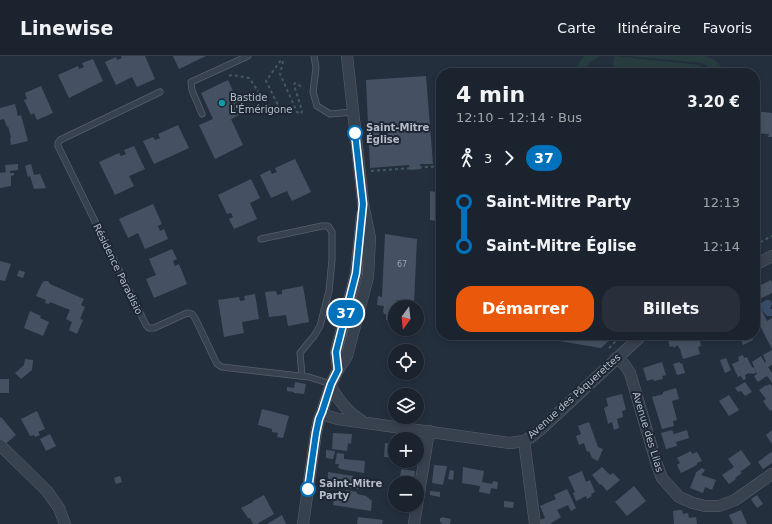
<!DOCTYPE html>
<html lang="fr">
<head>
<meta charset="utf-8">
<style>
  body { margin:0; font-family:"DejaVu Sans",sans-serif; background:#282f3a; color:#f1f3f6; height:100vh; display:flex; flex-direction:column; font-size:15px; white-space:nowrap }
  * { box-sizing:border-box; margin:0 }
  p { font-size:13px; color:#a0a4aa }
  .icon { flex:none; width:22px; height:22px; fill:none; stroke:currentColor; stroke-width:2; stroke-linecap:round; stroke-linejoin:round }
  .map { position:relative; flex:1; overflow:hidden }
  .sheet { position:absolute; left:436px; top:12px; width:324px; height:272px; display:flex; flex-direction:column; background:#1b232e; border-radius:16px; box-shadow:0 2px 6px #0003,0 0 0 1px #39404a }
  .sheet>* { flex:none }
  .badge { padding:0 8px; border-radius:13px; font-size:14px; line-height:26px }
  .needle { width:26px; rotate:195deg }
  .controls { position:absolute; left:388px; top:244px; display:grid; gap:8px }
  .controls a { display:grid; place-items:center; width:36px; height:36px; border-radius:50%; background:#1b232e; box-shadow:0 2px 6px #0003,0 0 0 1px #39404a; font-size:20px }
  .map>.badge { position:absolute; translate:-50% -50%; box-shadow:0 0 0 2px #fff }
  .legs { display:flex; align-items:center; gap:6px; height:44px; padding:0 20px; font-size:13px }
  .legs p { margin-inline-start:auto }
  .summary { display:flex; align-items:center; justify-content:space-between; height:68px; padding:0 20px }
  h1 { font-size:22px; font-weight:700; line-height:30px }
  .button { display:flex; gap:8px; margin-top:auto; padding:8px 20px }
  .button a { flex:1; height:46px; border-radius:16px; background:#ea580c; color:#fff; font-size:16px; font-weight:700; line-height:46px; text-align:center }
  .button a+a { background:#282f3a; color:#f1f3f6 }
  ul { padding:0 20px; list-style:none }
  li { display:flex; align-items:center; gap:14px; height:44px; font-size:15px }
  li i { display:grid; place-items:center; width:6px; height:100%; margin:0 5px; background:currentColor }
  li i::after { content:''; width:10px; height:10px; margin:-5px; border:3px solid; border-radius:50%; background:#1b232e }
  li p { margin-inline-start:auto }
  li:first-child i { background:linear-gradient(#0000 50%,currentColor 0) }
  li:last-child i { background:linear-gradient(currentColor 50%,#0000 0) }
  header { display:flex; align-items:center; gap:24px; box-sizing:border-box; height:56px; padding:0 20px; background:#1b232e; border-bottom:1px solid #39404a }
  header strong { font-size:19px }
  nav { display:flex; gap:22px; margin-inline-start:auto; font-size:14px }
  .map>svg:first-child { display:block }
  .green { fill:#263c3f }
  .water { fill:#394c67 }
  .building { fill:#455162 }
  .lines { fill:none; stroke-linecap:round; stroke-linejoin:round }
  .lane-casing { stroke:#565f6c; stroke-width:7 }
  .street-casing { stroke:#565f6c; stroke-width:12 }
  .path { stroke:#44595c; stroke-width:2; stroke-dasharray:3 3; stroke-linecap:butt }
  .lane { stroke:#38414e; stroke-width:5.5 }
  .street { stroke:#38414e; stroke-width:11 }
  .line-1-casing { stroke:#fff; stroke-width:9 }
  .line-1 { stroke:#0072bc; stroke-width:6 }
  .culture-dot { fill:#0f9aa8; stroke:#1d2633; stroke-width:1.5 }
  .stop-1-dot { fill:#fff; stroke:#0072bc; stroke-width:2 }
  .labels { text-anchor:middle; dominant-baseline:central; stroke-width:4; stroke-linejoin:round; paint-order:stroke }
  .number-label { font-size:8px; fill:#98a1af }
  .poi-label { font-size:10px; fill:#b4bcc9; stroke:#1d2633; text-anchor:start }
  .stop-label { font-size:10px; font-weight:bold; fill:#b4bcc9; stroke:#1d2633; text-anchor:start }
  .street-label { font-size:10px; fill:#b4bcc9; stroke:#1d2633 }
</style>
</head>
<body>
<header>
<strong>Linewise</strong>
<nav><a>Carte</a><a>Itinéraire</a><a>Favoris</a></nav>
</header>
<div class="map">
<svg width="772" height="468" viewBox="0 0 772 468">
  <rect width="100%" height="100%" fill="#242f3e"/>
  <path class="green" d="M584 0H600L590 6 583 17H574L577 10Z
    M614 0 700 9 699 17H612Z
    M628 0H705L713 3 728 17H716L709 11 702 7Z"/>
  <path class="water" d="M755 243 756 245 760 248 766 244H770L772 247 770 253H772V260H767L759 251 755 249Z"/>
  <path class="building" d="M121 0H145L155 23 137 31 132 21 116 29 105 6 116 1 117 4 122 2Z
    M173 0H206L179 13Z
    M93 3 103 25 69 42 58 19 78 10 79 13 84 11 82 7Z
    M426 20 433 108H420L421 113 410 114 409 109 370 112 366 24Z
    M228 24 243 57 231 63 243 89 215 103 199 69 213 63 201 37Z
    M41 30 53 57 37 64 34 57 31 59 24 44 27 43 25 37Z
    M15 48 18 60 21 59 28 85 11 89 10 82 11 81 8 70 7 71 4 63 0 64V52Z
    M755 55 772 57V81H768L769 78 755 77Z
    M178 69 189 92 154 108 143 85 153 81 155 84 160 82 158 78Z
    M134 90 145 113 129 120 134 130 115 139 99 106 119 97 121 100 126 98 124 94Z
    M295 103 311 136 292 145 287 135 271 142 260 119 270 114 272 118 277 116 275 112Z
    M18 108V114L10 115V117H14V119L11 120V130L0 132V117L6 116 5 109Z
    M31 108 34 119 40 118 46 132 34 133 30 120 28 121 25 110Z
    M251 123 260 142 250 147 257 163 234 173 229 163 233 161 231 157 227 158 218 139Z
    M430 135 441 137V166L430 164Z
    M153 148 162 168 158 170 160 175 164 173 168 183 145 193 138 177 128 182 119 163Z
    M385 178 417 183 414 247 397 244 394 265 386 264V258H384L383 255 384 250 377 249 378 240 382 241Z
    M172 193 177 203 173 205 175 210 179 208 187 228 154 242 146 223 156 219 149 203Z
    M0 205 11 208 5 225 0 224Z
    M19 214 25 216 23 222 17 220Z
    M771 224 772 227V237L756 245 755 242V232Z
    M44 225H48L50 228 84 243 81 249 85 251 80 263 83 264 77 278 69 274 72 266 66 263 70 254 50 246 49 248 45 247 46 244 36 240 42 227Z
    M303 230 309 266 288 270 286 259 269 261 265 236 276 235 277 239 282 238V234Z
    M255 238 259 263 242 266 244 277 224 281 218 244 239 241 240 245 245 244 244 240Z
    M755 253 756 256 761 253 767 265 772 262V293L755 260Z
    M30 255 41 260 40 262 49 266 43 280 24 272Z
    M529 279H615L601 292 529 280Z
    M674 279H716L700 285 701 290 698 291 700 298 683 303 680 293 677 289 674 292 673 290 670 291 668 284Z
    M739 279H751L753 284 743 289Z
    M772 294V309L768 311 772 317V327L767 320 758 326 754 320 757 318 752 306 761 300 765 307 766 306 763 299Z
    M743 299 744 302 747 301 750 308 753 312 754 311 756 317 753 318 752 317 750 318 749 317 745 319 746 323 743 324 741 320 738 321 732 308 739 305 738 301Z
    M726 302 731 314 725 317 720 304Z
    M25 303 33 304 32 314 21 323 15 317 24 309Z
    M662 306 666 319 662 320 663 323 654 325 653 323 647 325 643 312Z
    M680 306V308L682 307 685 317 677 319 673 308Z
    M0 323H9V337H0Z
    M295 326 306 328 304 338 294 337V336L287 335V331L294 332Z
    M745 326 752 336 745 340 741 335 738 336 735 332Z
    M770 328 772 330V354L770 355 763 345 766 343 759 334 766 329V330Z
    M676 332 679 343 672 345 677 364 673 365 674 370 662 373 652 341 663 338V336Z
    M622 338 626 354 622 355 623 361 617 363 619 372 614 374 612 366 608 368 607 363 604 352 608 350 606 342Z
    M729 339 739 354 729 360 719 345Z
    M262 353 289 360 283 382 277 381 278 377 272 376V373L258 369Z
    M37 355 45 373 38 376 40 379 35 381 34 379 30 380 21 363Z
    M1 361 16 379 4 389 0 385V362Z
    M589 366 598 391 603 393 598 405 592 402 589 395 587 396 584 387 579 389 576 380 581 378 578 370Z
    M672 374 674 378 687 374 689 382 676 386 677 390 666 393 661 377Z
    M772 374V388L766 379Z
    M333 377 352 378 351 388 348 387 347 395 332 393Z
    M50 378 56 390 46 395 40 383Z
    M385 387 395 388V402L384 401Z
    M326 394 335 395 333 403 326 402Z
    M741 394 751 408 740 416 742 417 735 422 736 423 729 428 722 419 734 411 728 403Z
    M691 395 692 398 697 396 702 405 697 407V409L681 417 677 409 680 407 677 402Z
    M771 396 772 397V407L763 413 758 406Z
    M337 397 344 398V403L365 405 364 417 340 413V412H338L339 408H335Z
    M434 409 447 410 443 429 432 427Z
    M463 411 484 415 482 426 492 428 493 425 498 426 497 433 491 432 490 438 479 436 480 430 462 427Z
    M602 411 610 419 613 417 620 424 607 435 601 428 600 429 592 419Z
    M702 412 705 414 701 419 716 424 712 434 705 431 703 437 690 432 696 417H695Z
    M401 413 415 415 414 423 400 421Z
    M450 414 454 415 453 424 448 423Z
    M582 415 586 426 590 424 595 436 591 438 592 440 587 443 586 440 576 445 573 437 575 436 568 421Z
    M328 416 353 420 351 428 353 427 360 428 359 433 328 428Z
    M120 420 122 426 116 428 114 422Z
    M634 430 646 445 627 460 615 446Z
    M567 433 576 452 571 455 568 449 557 454 561 461 550 468H541L540 464 545 462 540 450 556 443 554 439Z
    M346 434 357 436V438L366 440 372 445 371 455 333 449 335 435 345 437Z
    M430 435 440 436V441L430 439Z
    M264 439 274 458 257 468H253L250 462H248L241 452 253 446V445Z
    M757 439 763 448 757 452 751 443Z
    M504 445 514 446 513 452 504 451Z
    M679 454H682L683 458 688 457 689 462 696 461 697 468H674L673 455Z
    M741 454 747 468H733L729 459Z
    M282 459 286 468H267Z
    M358 461 383 464 382 468H357Z
    M442 461 451 463 450 468H441L442 467 440 466V462H442Z"/>
  <g class="lines">
    <defs>
      <path id="lane" d="M314 0 316 12 313 36 317 50 330 58 353 56
        M160 36 60 84 58 87V90L146 269 149 272H154L187 257 192 258 195 262 217 308 222 311 309 321 331 328
        M202 58 192 34 191 26 248 0
        M261 183 322 170H328L332 176V204L329 235 320 270 314 280 300 297 302 320"/>
      <path id="street" d="M755 209 772 200
        M616 302 624 308 630 317 657 409 662 422 679 441 693 447 705 450H719L735 444 772 418
        M338 314 336 296 356 217 362 159
        M331 331C339 345 348 357 362 365
        M322 356 328 360 338 363 510 387 524 385 531 381 540 374 642 279
        M524 385 535 468
        M0 389 47 435 59 452 65 468
        M303 468 316 377 319 363 322 356 331 328 338 314 347 300 368 221 370 182 363 148 361 127 347 0
        M414 468 429 375"/>
    </defs>
    <use href="#lane" class="lane-casing"/>
    <use href="#street" class="street-casing"/>
    <path class="path" d="M229 20 232 19 249 22 267 48 273 52 278 49 266 25 281 4 283 5 280 18 297 56 301 58 302 55 294 29 295 27 304 32
      M371 115 440 110
      M755 189 772 180
      M609 292 622 279"/>
    <use href="#lane" class="lane"/>
    <use href="#street" class="street"/>
  </g>
  <g class="lines">
    <defs>
      <path id="line-1" d="M308 433 316 377 319 363 322 356 331 328 338 314 336 296 356 217 363 148 355 77"/>
    </defs>
    <use href="#line-1" class="line-1-casing"/>
    <use href="#line-1" class="line-1"/>
  </g>
  <circle class="culture-dot" cx="222" cy="47" r="4"/>
  <g class="stop-1-dot">
    <circle cx="355" cy="77" r="7"/>
    <circle cx="308" cy="433" r="7"/>
  </g>
  <g class="labels">
    <g class="number-label">
      <text x="402" y="208">67</text>
    </g>
    <g class="poi-label">
      <text x="230" y="41">Bastide<tspan x="230" dy="12">L'Émérigone</tspan></text>
    </g>
    <g class="stop-label">
      <text x="366" y="71">Saint-Mitre<tspan x="366" dy="12">Église</tspan></text>
      <text x="319" y="427">Saint-Mitre<tspan x="319" dy="12">Party</tspan></text>
    </g>
    <g class="street-label">
      <text transform="translate(118 213) rotate(64)">Résidence Paradisio</text>
      <text transform="translate(574 340) rotate(-42)">Avenue des Pâquerettes</text>
      <text transform="translate(648 376) rotate(73)">Avenue des Lilas</text>
    </g>
  </g>
</svg>
<div class="controls">
<a><svg class="needle" viewBox="-14 -14 28 28"><path d="M0-13l5 13h-10z" fill="#e53935"/><path d="M0 13l5-13h-10z" fill="#a0a4aa"/></svg></a>
<a><svg class="icon" aria-label="locate" viewBox="0 0 24 24"><circle cx="12" cy="12" r="6"/><path d="M12 2v4M12 18v4M2 12h4M18 12h4"/></svg></a>
<a><svg class="icon" aria-label="layers" viewBox="0 0 24 24"><path d="M12 4l9 5-9 5-9-5zM3 14l9 5 9-5"/></svg></a>
<a>+</a>
<a>−</a>
</div>
<b class="badge" style="left:346px;top:257px;background:#0072bc;color:#fff">37</b>
<section class="sheet">
<div class="summary"><div><h1>4 min</h1><p>12:10 – 12:14 · Bus</p></div><b>3.20 €</b></div>
<div class="legs"><svg class="icon" aria-label="walk" viewBox="0 0 24 24"><circle cx="13" cy="4" r="2"/><path d="M13 8l-2 6 4 7M11 14l-3 7M7 12l3-4h3l4 4"/></svg>3<svg class="icon" aria-label="forward" viewBox="0 0 24 24"><path d="M9 5l7 7-7 7"/></svg><b class="badge" style="background:#0072bc;color:#fff">37</b></div>
<ul>
<li><i style="color:#0072bc"></i><b>Saint-Mitre Party</b><p>12:13</p></li>
<li><i style="color:#0072bc"></i><b>Saint-Mitre Église</b><p>12:14</p></li>
</ul>
<div class="button"><a>Démarrer</a><a>Billets</a></div>
</section>
</div>
</body>
</html>
